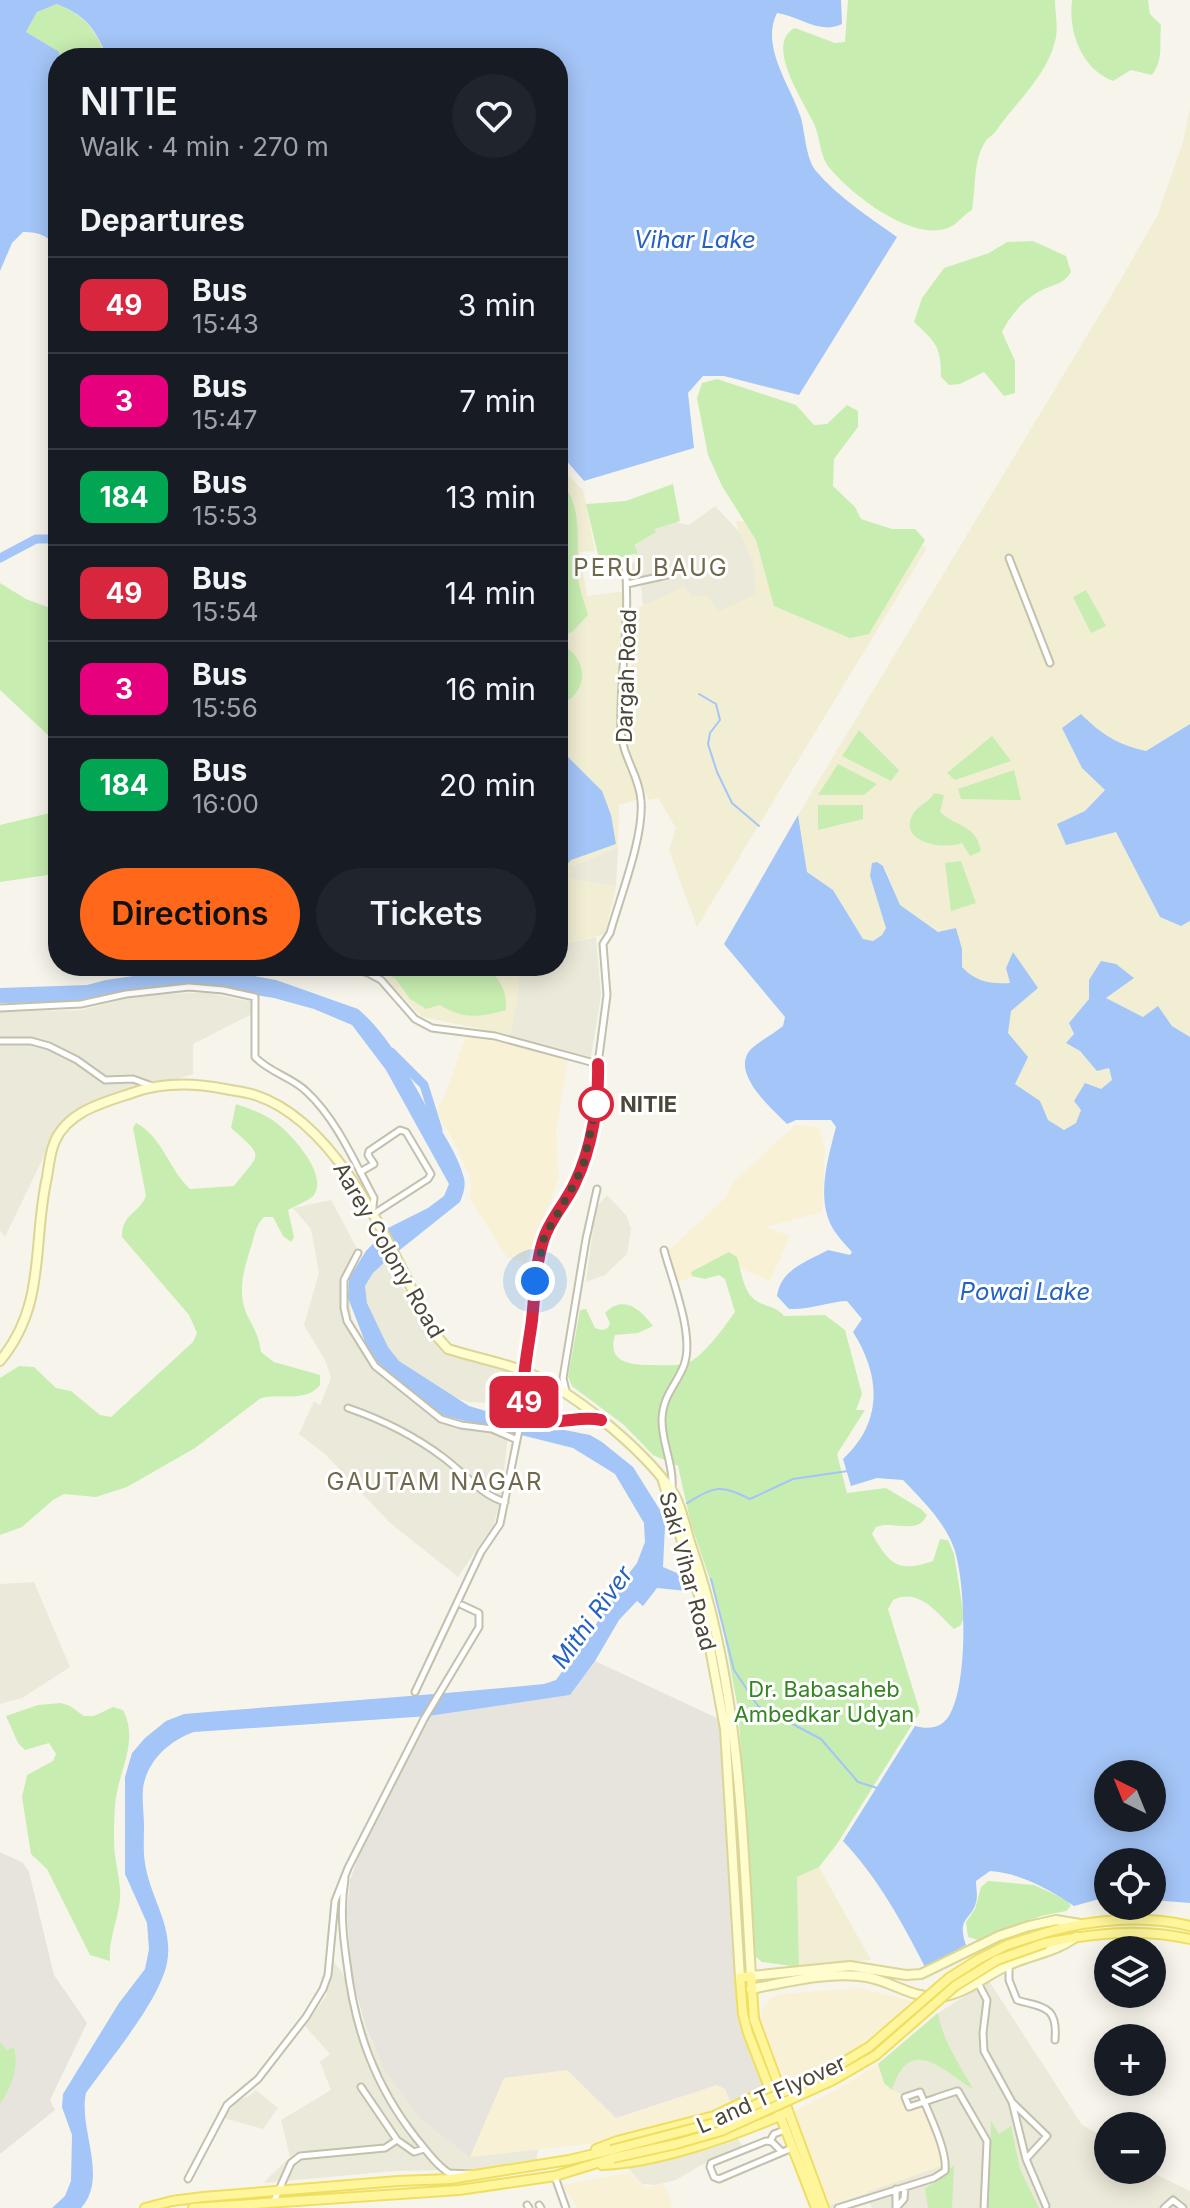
<!DOCTYPE html>
<html lang="en">
<head>
<meta charset="utf-8">
<style>
  body { margin:0; font-family:Inter,sans-serif; background:#20242c; color:#f1f3f6; height:100vh; display:flex; flex-direction:column; font-size:30px; white-space:nowrap }
  * { box-sizing:border-box; margin:0 }
  p { font-size:26px; color:#9ea1a6 }
  .icon { flex:none; width:44px; height:44px; fill:none; stroke:currentColor; stroke-width:2; stroke-linecap:round; stroke-linejoin:round }
  .map { position:relative; flex:1; overflow:hidden }
  .drawer { position:absolute; left:48px; top:48px; width:520px; height:928px; display:flex; flex-direction:column; background:#171b24; border-radius:32px; box-shadow:0 4px 20px #0003 }
  .drawer>* { flex:none }
  .badge { padding:0 16px; border-radius:12px; font-size:28px; line-height:52px }
  .needle { width:52px; rotate:317deg }
  .fabs { position:absolute; left:1094px; top:1760px; display:grid; gap:16px }
  .fabs a { display:grid; place-items:center; width:72px; height:72px; border-radius:50%; background:#171b24; box-shadow:0 4px 20px #0003; font-size:40px }
  .you { position:absolute; width:40px; height:40px; margin:-20px; border:6px solid #fff; border-radius:50%; background:#1a73e8; box-shadow:0 0 0 12px #1a73e833 }
  .map>.badge { position:absolute; translate:-50% -50%; box-shadow:0 0 0 4px #fff }
  h2 { padding:0 32px; font-size:30px; line-height:72px }
  .round { display:grid; place-items:center; flex:none; width:84px; height:84px; border-radius:42px; background:#20242c }
  .summary { display:flex; align-items:center; justify-content:space-between; height:136px; padding:0 32px }
  h1 { font-size:38px; font-weight:600; line-height:60px }
  .action { display:flex; gap:16px; margin-top:auto; padding:16px 32px }
  .action a { flex:1; height:92px; border-radius:48px; background:#ff681a; color:#111; font-size:32px; font-weight:600; line-height:92px; text-align:center }
  .action a+a { background:#20242c; color:#f1f3f6 }
  ul { padding:0; list-style:none }
  li { display:flex; align-items:center; gap:24px; height:96px; padding:0 32px; border-top:2px solid #363941 }
  li div { flex:1 }
  li b { display:block; font-size:30px }
  li em { font-style:normal }
  li .badge { min-width:88px; font-weight:700; text-align:center }
  .map>svg:first-child { display:block }
  .residential { fill:#ebe9d9 }
  .commercial { fill:#f9f1d6 }
  .industrial { fill:#e6e4dc }
  .education { fill:#f1eed4 }
  .green { fill:#c7edb1 }
  .water { fill:#a4c5f7; fill-rule:evenodd }
  .lines { fill:none; stroke-linecap:round; stroke-linejoin:round }
  .stream { stroke:#a4c5f7; stroke-width:2 }
  .river { stroke:#a4c5f7; stroke-width:9 }
  .street-casing { stroke:#c3c0ac; stroke-width:9 }
  .secondary-casing { stroke:#dad598; stroke-width:12 }
  .primary-casing { stroke:#eedf61; stroke-width:12 }
  .street { stroke:#fff; stroke-width:5 }
  .secondary { stroke:#fffccd; stroke-width:8 }
  .primary { stroke:#fff69c; stroke-width:8 }
  .primary-bridge-casing { stroke:#eedf61; stroke-width:12; stroke-linecap:butt }
  .primary-bridge { stroke:#fff69c; stroke-width:8 }
  .line-casing { stroke:#fff; stroke-width:18 }
  .line { stroke:#d7263d; stroke-width:12 }
  .walk { stroke:#4c4838; stroke-width:8; stroke-dasharray:0 14.4 }
  .stop-dot { fill:#fff; stroke:#d7263d; stroke-width:4 }
  .labels { text-anchor:middle; dominant-baseline:central; stroke-width:6; stroke-linejoin:round; paint-order:stroke }
  .street-label { font-size:22px; fill:#4c4838; stroke:#fff }
  .stop-label { font-size:22px; font-weight:bold; fill:#4c4838; stroke:#fff; text-anchor:start }
  .park-label { font-size:22px; fill:#368424; stroke:#fff }
  .water-label { font-size:24px; font-style:italic; fill:#2662c3; stroke:#fff }
  .neighbourhood-label { font-size:24px; letter-spacing:2px; fill:#70694e; stroke:#fff }
</style>
</head>
<body>
<div class="map">
<svg width="1190" height="2208" viewBox="0 0 1190 2208">
  <rect width="100%" height="100%" fill="#f7f5eb"/>
  <path class="residential" d="M715 506 750 543 760 593 718 612 693 600 689 593 643 605 641 585 634 587 625 566 638 561 626 533 667 520 689 525Z
    M618 847 616 886 571 879V867Z
    M596 937 601 995 591 1057 510 1035 518 994 520 966H558V945Z
    M206 993 254 1002V1013L193 1044V1074L75 1112 60 1123 5 1237 0 1230V1012L81 1010 141 995Z
    M607 1195 626 1215 631 1228 627 1254 605 1275 586 1282 596 1208Z
    M331 1200 360 1254 347 1282 352 1319 365 1349 447 1419 472 1422 508 1435 501 1497 494 1524 458 1577 389 1522 326 1455 299 1434 314 1401 320 1405 331 1378 325 1360 304 1325 319 1273 311 1229 293 1208Z
    M386 1261 430 1332 447 1354 520 1374 515 1404 468 1402 448 1395 399 1361 388 1347 367 1303 365 1286 373 1273Z
    M34 1582 70 1667 22 1698 0 1704V1584Z
    M332 1960 342 1972 371 2041 403 2095 470 2155 538 2149 536 2169 395 2171 263 2183 290 2157 281 2120 331 2090 320 2062 330 2054 305 2026 326 1996Z
    M989 1981 1082 2125 1108 2139V2170H1121L1123 2178 1127 2170H1147L1190 2191V2208H1039L1020 2169 1011 2127 999 2135 991 2123 988 2208H872L870 2203 854 2208H828L827 2206 867 2193 906 2105 901 2094 892 2090 878 2064 938 2013Z
    M256 2090 278 2108 263 2129 223 2118 238 2100 249 2096Z
    M736 2136 744 2149 701 2165 676 2180 656 2185 642 2184 628 2168 689 2152Z"/>
  <path class="commercial" d="M466 1036 536 1049 568 1059 556 1131 559 1178 526 1263 507 1257 470 1200 471 1180 454 1142 436 1111 444 1097Z
    M795 1125 819 1127 825 1150 822 1212 766 1227 790 1236 770 1281 731 1264 677 1282 668 1251 725 1198 734 1181Z
    M859 1988 916 2002 844 2057 786 2085 760 2017 763 2007 771 1998 780 1994Z
    M878 2064 884 2083 892 2090 901 2094 906 2105 920 2102 944 2161 942 2166 827 2206 795 2111 838 2089Z
    M567 2070 616 2118 718 2085 725 2089 731 2103 691 2118 598 2143 470 2157 503 2078Z
    M630 2172 646 2188 664 2184 673 2205 669 2208H578L562 2185Z"/>
  <path class="industrial" d="M595 1661 719 1719 736 1998 739 2023 765 2089 731 2103 725 2089 717 2085 616 2118 567 2070 504 2078 470 2157 422 2120 386 2072 366 2028 352 1978 347 1913 350 1880 359 1855 429 1716 570 1695Z
    M0 1852 23 1863 29 1872 54 1975 87 2023 50 2100 55 2110 0 2154Z"/>
  <path class="education" d="M1190 108V724L1147 751 1126 747 1102 735 1081 715 1063 728 1082 768 1105 790 1085 811 1066 844 1116 831 1160 917 1181 926 1190 921V1037L1172 1026 1158 1006 1143 1017 1106 998 1089 980V999L1069 1023 1080 1051 1097 1070 1109 1068 1112 1080 1081 1110 1076 1123 1064 1130 1048 1120 1039 1101 1015 1084 1008 1033 1014 952 1006 968 1010 983H990L971 978 962 967V949L900 905 884 866 870 876 886 927 882 935 873 942 863 939 833 890 807 872 798 815 1120 281 1158 214 1184 139Z
    M558 466 583 490 586 504 595 551 579 552 587 596 625 591 623 667 617 741 635 790 636 800 619 805 618 847 571 867V879L616 886 605 934 558 945Z
    M735 521 870 527 898 532 927 548 697 927 669 850 676 828 658 798 649 800 626 745 632 655 637 608 684 587 692 596 707 595 719 611 756 594 753 563Z
    M350 966H520L518 994 510 1035 422 1017 380 974Z
    M819 1867 871 1960 799 1967 797 1877Z"/>
  <path class="green" d="M848 0H1055C1055 12 1058 25 1056 37 1049 74 1016 102 996 131 992 136 986 139 984 144 973 162 976 188 972 210 963 215 957 225 948 228 911 242 849 193 828 166 820 155 820 138 815 126 805 103 763 44 795 28L835 43 845 42Z
    M1072 0H1148L1150 14 1161 25C1159 44 1164 59 1152 75L1131 70 1113 81C1081 69 1068 31 1072 0Z
    M57 4C88 18 93 28 108 58H62L58 51 26 32 37 12Z
    M1033 241 1066 256 1071 272C1064 284 1055 284 1044 289 1026 297 1010 315 1002 332L1015 361V393L1004 396 984 372 960 384 949 385 941 377C941 346 936 343 914 322L922 298 944 268 989 253 1007 242Z
    M717 379 796 405 814 425 827 424 847 405 858 411V427L834 459 833 486 855 507 861 519 892 529H915L925 540 869 634 850 638 774 606 756 540 722 486 708 455 697 398 702 383Z
    M558 479C585 504 576 545 578 577 579 590 585 603 588 615L572 632 558 638Z
    M673 484 680 521 654 529 656 532 634 545 638 553 600 563 586 504 626 501Z
    M0 583 26 599 58 611V740L48 735 0 690Z
    M1086 590 1106 626 1091 633 1073 597Z
    M558 644C590 655 590 695 558 705Z
    M859 730 899 770 891 781 842 756Z
    M992 736 1011 761 955 780 947 773Z
    M838 764 877 784 864 795H818Z
    M1014 770 1021 800 961 799 958 789Z
    M934 793 944 795 940 812C956 827 976 824 981 851L970 856 962 843C945 850 899 843 912 816 916 806 929 803 934 793Z
    M818 805H863V819L818 830Z
    M58 811V879L54 874 0 882V825Z
    M961 861 976 903 951 911 945 863Z
    M365 966H486C500 980 507 990 506 1010 479 1017 465 1020 440 1005L426 1009 410 999 395 978Z
    M236 1104C248 1108 259 1112 271 1119 288 1130 329 1173 314 1195 312 1199 293 1207 288 1210L294 1237 291 1242 283 1236 273 1217H264C255 1226 254 1238 250 1250 243 1272 237 1295 248 1317 255 1330 259 1337 261 1352L274 1362 320 1375V1385C306 1403 281 1393 261 1398L195 1448 127 1487 96 1497 64 1494 53 1500 22 1527 0 1535V1378L19 1366 34 1367 56 1388 71 1391 100 1415 111 1417 193 1342 197 1333 189 1315 122 1237C122 1213 138 1215 146 1196L133 1128 136 1123C163 1137 169 1170 190 1189L234 1186C259 1153 267 1159 231 1128Z
    M729 1252 737 1257C741 1270 743 1291 755 1300 765 1307 776 1306 784 1316L825 1315 845 1330 862 1394 856 1410H865L837 1454 847 1493 886 1488 921 1509 927 1515C917 1536 894 1520 876 1527L872 1534C890 1565 898 1573 933 1561L940 1539 948 1540 954 1554 964 1617 961 1625 954 1629C937 1613 919 1587 893 1600L888 1609 920 1712 837 1844 819 1867 797 1877 799 1967 762 1962 748 1950 743 1777 738 1709 719 1606 691 1524 678 1466 653 1455 624 1425 572 1386 568 1377 580 1310 586 1309 595 1328 602 1330 608 1328 610 1323 605 1313C623 1294 641 1309 653 1326L638 1333 615 1335C606 1365 635 1365 655 1365 668 1365 682 1367 693 1360 709 1349 724 1327 735 1312L725 1279 719 1275 705 1279 692 1276 691 1272Z
    M61 1703 70 1706 84 1716H94L113 1707 123 1710C140 1742 117 1773 115 1806 114 1824 113 1845 116 1862 118 1875 121 1887 120 1899 118 1920 108 1941 110 1961L90 1955 47 1869 31 1854 22 1797 27 1775 53 1761 56 1754 49 1743 25 1750 18 1743 6 1716 38 1705Z
    M988 1881 1034 1885 1067 1900 1071 1906 1066 1911 1041 1916 978 1940 968 1937 966 1922 975 1909 981 1887Z
    M938 2013C942 2040 960 2065 973 2089 944 2072 910 2032 892 2090L884 2083 878 2064Z
    M0 2042 7 2050 14 2047C19 2068 12 2086 0 2104Z
    M991 2121 999 2134 1011 2126 1020 2169 1039 2208H988Z
    M954 2165 952 2208H928L925 2188 938 2181Z"/>
  <path class="water" d="M0 0H841L842 24C820 35 799 16 777 13 760 47 791 86 801 118 805 133 806 159 816 171 838 197 869 217 897 237L799 395 724 376H703L688 393 694 448 584 481 558 451V58H108C94 28 88 17 57 4L37 12 26 32 58 51 62 58H58V251C50 236 40 232 23 232L12 243 0 271Z
    M1081 714C1101 734 1118 745 1146 751L1190 724V921L1181 926 1160 917 1116 832 1066 845 1057 824 1085 811 1105 790 1082 768 1062 728Z
    M558 747 602 791 611 815 616 844 571 860 565 867H558Z
    M798 815 807 872 833 890 863 939 873 941 882 935 886 928 870 876 872 863 877 862 883 866 900 905 938 932 956 928 962 949V967C976 982 990 984 1010 983L1006 968 1013 952 1038 988 1011 1011 1008 1033 1028 1057 1015 1084 1040 1101 1048 1120 1064 1130 1076 1123 1081 1110 1074 1101 1085 1083 1101 1089 1112 1080 1109 1068 1097 1071 1080 1051 1066 1043 1074 1034 1069 1023 1089 999V980L1101 961 1116 964 1134 978 1106 998 1143 1017 1158 1006 1172 1026 1190 1037V1903L1152 1900V1862H1108V1891H1104L1103 1898 1074 1906C1049 1889 1020 1873 990 1871L976 1881C976 1887 978 1896 976 1902 972 1920 956 1917 966 1945L925 1967C902 1922 878 1878 843 1841L915 1726C930 1730 944 1728 951 1712 968 1680 966 1582 954 1548 944 1521 922 1500 903 1480L877 1478 851 1486 843 1459C883 1422 881 1376 853 1332L862 1319 847 1301C827 1302 809 1310 789 1309L777 1296C781 1269 806 1262 828 1250L850 1255 852 1252C845 1244 837 1236 832 1227 816 1197 828 1158 836 1127L831 1120H796L787 1124C772 1109 729 1072 751 1049 760 1041 773 1034 783 1026L785 1017 724 944ZM1108 1774H1152V1818H1108Z
    M181 969 238 973 276 980 358 1009C389 1035 409 1076 429 1111 442 1131 458 1155 464 1178 466 1187 463 1194 460 1202L386 1261 373 1273 365 1286 367 1303 388 1347 399 1361 469 1406 523 1422 590 1435 602 1442 633 1467 660 1510 665 1526 663 1567 684 1576 687 1591 657 1588 643 1606 637 1601 619 1620 595 1661 570 1695 429 1716 194 1732C171 1740 150 1758 144 1783 141 1795 144 1812 144 1826 144 1838 143 1851 145 1863 150 1898 174 1926 167 1963 159 2002 109 2060 86 2093 78 2129 109 2177 81 2208H52L65 2196 71 2181 72 2135 62 2107 63 2094 119 2003 145 1969 149 1949 147 1923 125 1874V1777L132 1753 145 1738 166 1721 184 1714C304 1704 424 1696 544 1684L556 1680 597 1623 603 1607 637 1563 645 1542 644 1523 615 1474 573 1448 441 1415 385 1370 369 1352 348 1298 349 1278 366 1251 388 1228 428 1208 444 1196 449 1184 386 1070 352 1025 314 1009 274 998 188 984 122 993 81 1002 0 1003V988L87 985 106 980Z"/>
  <g class="lines">
    <path class="stream" d="M699 694 716 704 720 720 710 733 708 744 717 772 732 803 759 826
      M687 1503C716 1486 718 1484 750 1499L793 1479 848 1471
      M711 1579 734 1670 758 1706 821 1739 858 1782 877 1788"/>
    <path class="river" d="M0 558 36 539H58
      M391 1052 424 1085 438 1130"/>
    <defs>
      <path id="street" d="M1009 558 1050 663
        M627 584 667 575
        M340 966 368 973 381 980 415 1019 432 1028 495 1036 598 1064
        M0 1008 81 1004 126 994 189 987 223 990 255 997V1057C270 1073 292 1077 307 1092 337 1120 355 1163 374 1198L372 1214
        M0 1041H31L49 1046 77 1060 105 1080 133 1079 152 1086
        M360 1172 374 1164 368 1155 369 1151 400 1130 406 1132 431 1174 428 1179 372 1215
        M664 1250C672 1280 695 1336 684 1365 676 1386 662 1396 662 1421 662 1444 674 1465 672 1488
        M358 1253 344 1280V1308L347 1321 375 1366 441 1419 461 1425 492 1429 515 1439
        M525 1371 538 1260 544 1237 575 1183 584 1162 599 1093 598 1064 607 995 603 944 610 933C620 897 644 837 641 801 640 777 622 756 621 731 619 675 631 621 625 565
        M566 1391 563 1378 586 1239 597 1189
        M348 1408C383 1420 415 1436 444 1458 464 1473 481 1495 505 1502
        M415 1692 481 1552 500 1524 524 1405
        M345 1879C340 1908 343 1936 347 1964 355 2030 375 2086 416 2138 426 2150 436 2165 449 2173L471 2174
        M1009 1964V1980L1017 2000C1043 2008 1058 2005 1055 2040
        M978 1983 987 2000 983 2033 984 2051 1012 2102 1026 2159 1046 2206
        M1013 2103 1047 2136 1026 2159
        M397 2140 414 2152 424 2149
        M770 2141 774 2134 787 2129
        M782 2152 772 2142 766 2141 711 2163 710 2167 714 2177 719 2179 792 2148
        M555 2177 566 2208
        M188 2179 227 2105 258 2079 306 2017 323 1989 328 1975 335 1901 348 1868 424 1719 479 1627V1613L462 1605
        M896 2189V2208
        M274 2201 291 2163 300 2156 385 2148 397 2140 361 2087
        M527 2205 529 2208
        M539 2205 541 2208
        M838 2208 934 2178 945 2171C948 2151 928 2112 920 2092L905 2097 909 2107C925 2102 941 2096 957 2091H958L987 2141 984 2208
        M896 2208 904 2199 905 2187
        M1164 2208 1173 2200 1183 2208"/>
      <path id="secondary" d="M0 1361C47 1304 32 1244 47 1177 49 1165 50 1152 55 1141 69 1110 106 1102 135 1092 164 1082 195 1083 225 1089 235 1091 245 1092 255 1095 342 1123 394 1256 433 1332L448 1349C473 1357 500 1362 524 1371 573 1391 639 1446 670 1488 681 1502 685 1527 691 1545 740 1685 742 1829 751 1976L850 1966 906 1975 921 1974 999 1936 1029 1926 1056 1920 1080 1924
        M525 1372C526 1382 523 1393 524 1403 527 1432 580 1415 598 1419
        M663 1481 702 1605 725 1729 740 1978
        M751 1989C787 1982 830 1971 867 1977 890 1981 913 1998 937 1997 964 1996 985 1975 1009 1965 1032 1954 1054 1953 1076 1937"/>
      <path id="primary" d="M1048 1932C1093 1919 1144 1915 1190 1926
        M1045 1943C1094 1933 1140 1928 1190 1939
        M596 2149 617 2141 714 2116 775 2087
        M602 2165C658 2163 733 2136 784 2114
        M145 2208 172 2201 203 2197 398 2181 450 2179 569 2160 611 2150
        M193 2208 459 2190 555 2176 613 2158
        M816 2208 748 2033 743 2014 740 1978 751 1976 754 2019 824 2208"/>
    </defs>
    <use href="#street" class="street-casing"/>
    <use href="#secondary" class="secondary-casing"/>
    <use href="#primary" class="primary-casing"/>
    <use href="#street" class="street"/>
    <use href="#secondary" class="secondary"/>
    <use href="#primary" class="primary"/>
    <defs>
      <path id="primary-bridge" d="M611 2150 718 2122 829 2071 869 2047 949 1978 979 1959 1007 1945 1048 1932
        M613 2158 676 2144 721 2131 833 2080 876 2055 955 1986 997 1960 1045 1943"/>
    </defs>
    <use href="#primary-bridge" class="primary-bridge-casing"/>
    <use href="#primary-bridge" class="primary-bridge"/>
  </g>
  <g class="lines">
    <defs>
      <path id="line" d="M598 1064C599 1103 592 1148 575 1183 566 1203 549 1220 543 1241 535 1267 535 1293 532 1320 529 1344 521 1380 524 1404 525 1409 527 1412 530 1414 551 1430 577 1414 601 1420"/>
    </defs>
    <use href="#line" class="line-casing"/>
    <use href="#line" class="line"/>
    <path class="walk" d="M535 1281 544 1237 575 1183 584 1162 599 1093 596 1104"/>
  </g>
  <circle class="stop-dot" cx="596" cy="1104" r="16"/>
  <g class="labels">
    <g class="street-label">
      <text transform="translate(626 676) rotate(-88)">Dargah Road</text>
      <text transform="translate(389 1250) rotate(60)">Aarey Colony Road</text>
      <text transform="translate(688 1571) rotate(75)">Saki Vihar Road</text>
      <text transform="translate(771 2094) rotate(-24)">L and T Flyover</text>
    </g>
    <g class="stop-label">
      <text x="620" y="1104">NITIE</text>
    </g>
    <g class="park-label">
      <text x="824" y="1689">Dr. Babasaheb<tspan x="824" dy="25">Ambedkar Udyan</tspan></text>
    </g>
    <g class="water-label">
      <text x="695" y="239">Vihar Lake</text>
      <text x="1025" y="1291">Powai Lake</text>
      <text transform="translate(592 1617) rotate(-54)">Mithi River</text>
    </g>
    <g class="neighbourhood-label">
      <text x="651" y="567">PERU BAUG</text>
      <text x="435" y="1481">GAUTAM NAGAR</text>
    </g>
  </g>
</svg>
<div class="fabs">
<a><svg class="needle" viewBox="-14 -14 28 28"><path d="M0-13l5 13h-10z" fill="#e53935"/><path d="M0 13l5-13h-10z" fill="#9ea1a6"/></svg></a>
<a><svg class="icon" aria-label="locate" viewBox="0 0 24 24"><circle cx="12" cy="12" r="6"/><path d="M12 2v4M12 18v4M2 12h4M18 12h4"/></svg></a>
<a><svg class="icon" aria-label="layers" viewBox="0 0 24 24"><path d="M12 4l9 5-9 5-9-5zM3 14l9 5 9-5"/></svg></a>
<a>+</a>
<a>−</a>
</div>
<div class="you" style="left:535px;top:1281px"></div>
<b class="badge" style="left:524px;top:1402px;background:#d7263d;color:#fff">49</b>
<section class="drawer">
<div class="summary"><div><h1>NITIE</h1><p>Walk · 4 min · 270 m</p></div><a class="round"><svg class="icon" aria-label="heart" viewBox="0 0 24 24"><path d="M12 20l-8-8c-3-5 5-10 8-4 3-6 11-1 8 4z"/></svg></a></div>
<h2>Departures</h2>
<ul>
<li><span class="badge" style="background:#d7263d;color:#fff">49</span><div><b>Bus</b><p>15:43</p></div><em>3 min</em></li>
<li><span class="badge" style="background:#e6007e;color:#fff">3</span><div><b>Bus</b><p>15:47</p></div><em>7 min</em></li>
<li><span class="badge" style="background:#00a651;color:#fff">184</span><div><b>Bus</b><p>15:53</p></div><em>13 min</em></li>
<li><span class="badge" style="background:#d7263d;color:#fff">49</span><div><b>Bus</b><p>15:54</p></div><em>14 min</em></li>
<li><span class="badge" style="background:#e6007e;color:#fff">3</span><div><b>Bus</b><p>15:56</p></div><em>16 min</em></li>
<li><span class="badge" style="background:#00a651;color:#fff">184</span><div><b>Bus</b><p>16:00</p></div><em>20 min</em></li>
</ul>
<div class="action"><a>Directions</a><a>Tickets</a></div>
</section>
</div>
</body>
</html>
